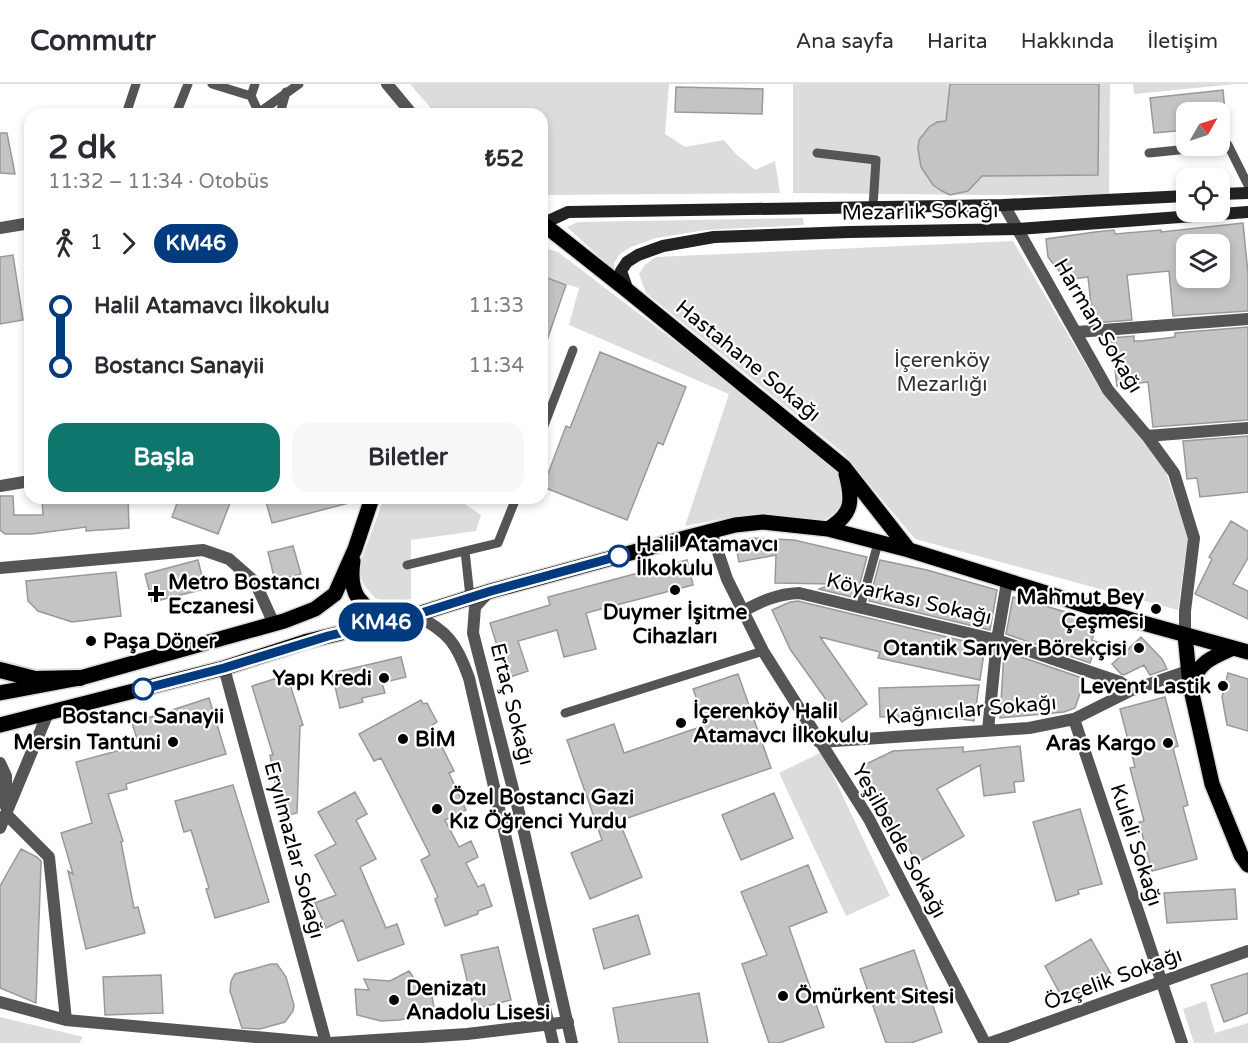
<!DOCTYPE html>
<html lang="tr">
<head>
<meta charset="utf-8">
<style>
  body { margin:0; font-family:"Varela Round",sans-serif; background:#f7f7f7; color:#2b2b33; height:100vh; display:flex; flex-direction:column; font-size:22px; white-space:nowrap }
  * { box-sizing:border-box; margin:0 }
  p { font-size:20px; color:#7c7c81 }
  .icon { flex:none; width:33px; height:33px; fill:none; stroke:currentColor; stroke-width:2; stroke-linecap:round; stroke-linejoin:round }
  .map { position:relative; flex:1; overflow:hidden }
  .drawer { position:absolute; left:24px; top:24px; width:524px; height:396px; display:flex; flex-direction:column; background:#fff; border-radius:18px; box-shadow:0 3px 9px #0003 }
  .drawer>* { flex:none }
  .badge { padding:0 12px; border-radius:20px; font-size:21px; line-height:39px }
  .needle { width:39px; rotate:51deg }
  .tools { position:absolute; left:1176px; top:18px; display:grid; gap:12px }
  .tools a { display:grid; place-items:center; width:54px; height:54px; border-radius:12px; background:#fff; box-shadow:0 3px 9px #0003; font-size:30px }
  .map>.badge { position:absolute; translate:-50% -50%; box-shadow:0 0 0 3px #fff }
  .legs { display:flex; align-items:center; gap:9px; height:66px; padding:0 24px; font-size:20px }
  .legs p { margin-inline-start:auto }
  .headline { display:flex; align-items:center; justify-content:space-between; height:102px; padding:0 24px }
  h1 { font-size:33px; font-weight:800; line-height:45px }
  .primary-button { display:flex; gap:12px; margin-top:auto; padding:12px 24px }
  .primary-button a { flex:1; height:69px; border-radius:18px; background:#0f766e; color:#fff; font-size:24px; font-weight:800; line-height:69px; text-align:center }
  .primary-button a+a { background:#f7f7f7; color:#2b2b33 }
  ul { padding:0 24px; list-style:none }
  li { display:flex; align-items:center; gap:21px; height:60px; font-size:22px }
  li i { display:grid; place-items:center; width:9px; height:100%; margin:0 8px; background:currentColor }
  li i::after { content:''; width:15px; height:15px; margin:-8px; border:4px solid; border-radius:50%; background:#fff }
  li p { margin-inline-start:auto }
  li:first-child i { background:linear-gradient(#0000 50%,currentColor 0) }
  li:last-child i { background:linear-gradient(currentColor 50%,#0000 0) }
  header { display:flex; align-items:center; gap:36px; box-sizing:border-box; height:84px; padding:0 30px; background:#fff; border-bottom:2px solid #e1e1e2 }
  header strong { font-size:28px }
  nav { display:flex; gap:33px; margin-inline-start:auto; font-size:21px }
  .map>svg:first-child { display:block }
  .green { fill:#dcdcdc }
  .building { fill:#c4c4c4; stroke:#999; stroke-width:1.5; fill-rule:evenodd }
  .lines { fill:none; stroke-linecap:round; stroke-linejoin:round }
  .primary-casing { stroke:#dbdbdb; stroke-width:18 }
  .trunk-casing { stroke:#dbdbdb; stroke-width:20 }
  .service { stroke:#555; stroke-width:9 }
  .minor { stroke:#555; stroke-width:12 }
  .tertiary { stroke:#555; stroke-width:12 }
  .secondary { stroke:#222; stroke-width:12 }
  .primary { stroke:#000; stroke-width:15 }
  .trunk { stroke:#000; stroke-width:16 }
  .line-1-casing { stroke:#fff; stroke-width:14 }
  .line-1 { stroke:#003b80; stroke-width:9 }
  .stop-1-dot { fill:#fff; stroke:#003b80; stroke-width:3 }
  .poi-dot { fill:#000; stroke:#fff; stroke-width:2 }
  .labels { text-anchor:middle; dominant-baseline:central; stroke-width:4.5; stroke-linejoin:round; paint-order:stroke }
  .street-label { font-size:21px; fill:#000; stroke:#fff }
  .park-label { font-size:21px; fill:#333; stroke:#fff }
  .stop-label { font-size:21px; font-weight:bold; fill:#000; stroke:#fff; text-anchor:start }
  .poi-label { font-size:21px; font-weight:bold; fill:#000; stroke:#fff; text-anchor:start }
</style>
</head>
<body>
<header>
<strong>Commutr</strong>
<nav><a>Ana sayfa</a><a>Harita</a><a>Hakkında</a><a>İletişim</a></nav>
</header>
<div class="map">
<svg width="1248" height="959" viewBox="0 0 1248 959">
  <rect width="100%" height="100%" fill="#fff"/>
  <path class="green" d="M410 0H669L665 50 685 63 724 56 736 70 755 86 775 77 780 109 549 111 542 108V30H436Z
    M793 0H1110L1109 112 793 109Z
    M1133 0H1236L1134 10Z
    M803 134 804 141 706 146 656 154 631 163 620 170 614 179 616 188 567 143 578 138Z
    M1013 157 1099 303 1164 383 1188 453 1178 526 915 455 843 369 646 209 639 190 645 181 656 173Z
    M542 163 558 168 752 316 836 385 845 410C842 419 836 431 825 435 806 440 784 430 764 430 737 431 712 437 685 442L729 310 569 241 579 204 542 193Z
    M384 414H456L481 431 476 447 411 456V515L389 519 375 514 363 500 359 482Z
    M822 668 890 812 846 832 779 689Z
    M1206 917 1215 949 1248 939V959H1194L1183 925Z
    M0 933 83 953 79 959H0Z"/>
  <path class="building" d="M950 0H1099L1098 91 982 92 968 107 950 111 942 107 933 101 921 83 918 65 919 56 929 43 937 38 946 37Z
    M676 3 763 5 762 30 675 28Z
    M1223 6 1225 28H1186V46L1154 49 1150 14Z
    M0 49H7L15 90 0 89Z
    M1243 139 1248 189V227L1173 232 1169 187 1127 191 1132 236 1093 239 1088 193 1066 196 1048 173 1046 155 1095 148 1114 146 1115 150 1161 146V148ZM1186 160H1220V194H1186Z
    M13 171 23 236 0 240V173Z
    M542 192 566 201 544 265 542 264Z
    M1248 243V336L1153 343 1148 298 1117 302 1111 254 1134 252V257H1141L1175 253V249Z
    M600 268 686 303 663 361 658 358 627 436 543 403 566 342 570 344Z
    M1248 352V408L1200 413 1197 394 1187 395 1183 357Z
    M0 412H13L14 431H43L42 415 128 414 129 444 86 447V443L32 450H5L0 446Z
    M179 414H232L218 450 172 433Z
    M265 414H348L349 419 272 439Z
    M1231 437 1248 447V474L1233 500 1248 507V535L1195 510 1212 475 1209 473Z
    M752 454 794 456 867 473 856 514 819 505 832 500 775 499 776 471 739 478 735 458Z
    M293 462 301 490 275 497 268 468Z
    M198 476 205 505 152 518 145 490Z
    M687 476 693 501 586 529 596 565 564 573 557 546 518 557 528 587 507 594 490 539 550 521 548 513Z
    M880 476 927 486 997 506 990 546 869 517Z
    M116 488 121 532 72 538 38 527 28 517 26 497Z
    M1013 513 1098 537 1092 556 1097 558 1090 579 1006 550Z
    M798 517 985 562 980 596 878 574 880 568 820 553 867 620 842 638 790 565 772 526 790 518Z
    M1141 553 1162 575 1167 585 1150 591 1144 581 1124 591 1121 590 1112 580Z
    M1004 567 1085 595 1075 624 1064 628 1000 634Z
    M401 573 406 593 382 599 385 609 362 614 363 618 340 624 332 589Z
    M1228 589 1248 595V647L1227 641 1222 613Z
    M738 590 771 684 619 737 642 793 590 815 571 769 602 756 567 656 614 640 624 669 706 641 693 605Z
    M287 591 303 641 300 642 297 729 281 733 270 671H273L252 602Z
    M979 601 974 637 953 634 954 631 880 633 879 604Z
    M1165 613 1178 662 1173 664 1188 721 1183 723 1197 775 1152 787 1139 738 1144 737 1130 684 1135 683 1120 625Z
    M209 614 226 670 126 700 127 705 108 710 123 757 121 758 134 824 138 823 145 849 86 865 68 787 73 790 61 749 92 739 76 678 139 661 132 639Z
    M421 616 423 620 427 619 437 638 432 641 433 645 454 687 449 689 466 726 445 736 459 763 471 757 478 773 466 779 478 803 484 800 492 822 478 827V830L445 842 435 815 438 813 421 776 430 771 381 674 374 677 359 650Z
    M1020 662 1024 697 1014 698 1015 708 984 712 980 681 937 705 964 752 917 779 888 728 884 731 860 683 893 667 963 663V668Z
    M233 701 269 818 215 834 206 805 209 804 191 746 184 748 175 717Z
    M355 708 367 730 356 736 376 775 360 783 386 844 397 840 404 860 358 877 343 836 326 844 315 819 336 811 315 771 336 760 318 728Z
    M774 709 793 754 741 776 722 731Z
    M1080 725 1102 800 1078 806 1079 810 1056 817 1033 738Z
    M21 765 37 773 41 777V780L36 919 0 904V802Z
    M808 781 827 828 789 843 824 943 779 959H769L742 880 767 871 741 808Z
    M1235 805 1237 835 1167 839 1164 809Z
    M638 831 650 870 604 885 593 845Z
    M1091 855 1111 890 1064 917 1045 882Z
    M498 863 511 916 474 925 461 871Z
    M914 866 942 948 911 959H886L860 885Z
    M271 880H277L286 893 294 921 293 927 285 938 260 945 242 944 230 907 231 897 235 890Z
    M409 887 422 906 430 902 434 923 416 933 399 936 381 937 357 931 355 905 369 906 364 895 390 897Z
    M1248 889V929L1224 938 1211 901Z
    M161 891 163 929 105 931 103 893Z
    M699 909 708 959H619L613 924Z"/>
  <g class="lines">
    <defs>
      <path id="primary" d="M542 139 628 207 844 383 909 466
        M828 445C853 430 853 416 846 390
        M353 477C348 511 360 523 390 536
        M1185 551 1190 601 1212 700 1241 771 1248 781
        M1190 601C1200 578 1210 574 1233 564
        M0 609 80 594 284 537 315 525 335 510 355 465 372 414
        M0 641 224 584 308 557 415 531 491 507 685 454 735 441 763 438 828 445 909 466 1132 536 1248 568"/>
      <path id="trunk" d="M0 586 35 595 80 594"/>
    </defs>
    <use href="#primary" class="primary-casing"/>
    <use href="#trunk" class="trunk-casing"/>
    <path class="service" d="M212 0 251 12 259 29
      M251 12 255 0
      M126 30 136 0
      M176 30 188 0
      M257 30 299 0
      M280 30 286 8
      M817 69 876 76 873 122
      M1149 69 1228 61 1248 101
      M542 347 573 266
      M465 467 470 513
      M407 481 498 459 516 414
      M860 524 878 459
      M565 629 763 567"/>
    <path class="minor" d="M1004 121 1108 306 1147 352 1174 389 1194 454 1185 527V551
      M0 144 30 139
      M1077 248 1248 235
      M1147 352 1248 344
      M0 402 30 397
      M711 447 727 495 763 567 869 735 985 959
      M0 484 203 466 229 475 255 498 274 540
      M743 527C762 517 777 510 799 509L997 556 1120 598 1132 606
      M224 584 326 959
      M1074 635 1182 959
      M988 646 997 556 1007 498
      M819 658 1029 644 1074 635 1132 606 1188 587
      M6 730 49 773 66 936
      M0 918 66 936 322 959
      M330 959 467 950 568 938
      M990 959 1248 867"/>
    <path class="tertiary" d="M387 0 412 30
      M490 507 475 523 473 549 524 748 572 959
      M415 531C448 547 457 560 469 594L553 959
      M0 679 6 692V723
      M0 744 48 629"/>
    <path class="secondary" d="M1220 110 1248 109
      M544 139 568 128 1004 121 1186 112
      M628 207 621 187 627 178 638 171 663 162 714 153 849 148 1018 145 1248 128"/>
    <use href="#primary" class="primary"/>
    <use href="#trunk" class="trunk"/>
  </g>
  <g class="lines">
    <defs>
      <path id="line-1" d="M143 605 224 584 328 552 415 531 491 507 619 472"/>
    </defs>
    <use href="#line-1" class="line-1-casing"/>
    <use href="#line-1" class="line-1"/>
  </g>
  <g class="stop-1-dot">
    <circle cx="619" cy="472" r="10"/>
    <circle cx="143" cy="605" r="10"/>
  </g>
  <g class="poi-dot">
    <circle cx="675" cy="506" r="6"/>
    <path d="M153 501h6v6h6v6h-6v6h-6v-6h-6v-6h6z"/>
    <circle cx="1156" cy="525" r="6"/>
    <circle cx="91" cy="557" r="6"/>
    <circle cx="1139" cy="564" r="6"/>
    <circle cx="384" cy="594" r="6"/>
    <circle cx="1223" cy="602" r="6"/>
    <circle cx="681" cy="639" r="6"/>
    <circle cx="403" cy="655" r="6"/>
    <circle cx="173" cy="658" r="6"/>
    <circle cx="1168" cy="659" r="6"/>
    <circle cx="437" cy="725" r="6"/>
    <circle cx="783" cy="912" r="6"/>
    <circle cx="394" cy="916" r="6"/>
  </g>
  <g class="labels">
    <g class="street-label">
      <text transform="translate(920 128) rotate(-1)">Mezarlık Sokağı</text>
      <text transform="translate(1098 242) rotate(59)">Harman Sokağı</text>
      <text transform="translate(748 277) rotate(39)">Hastahane Sokağı</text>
      <text transform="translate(909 515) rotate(13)">Köyarkası Sokağı</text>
      <text transform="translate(512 620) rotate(76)">Ertaç Sokağı</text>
      <text transform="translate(971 626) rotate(-5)">Kağnıcılar Sokağı</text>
      <text transform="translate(899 757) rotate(61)">Yeşilbelde Sokağı</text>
      <text transform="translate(1136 761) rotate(72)">Kuleli Sokağı</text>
      <text transform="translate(294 766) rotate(75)">Eryılmazlar Sokağı</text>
      <text transform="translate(1113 895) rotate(-20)">Özçelik Sokağı</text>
    </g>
    <g class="park-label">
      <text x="942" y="276">İçerenköy<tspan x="942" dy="24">Mezarlığı</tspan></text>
    </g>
    <g class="stop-label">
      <text x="636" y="460">Halil Atamavcı<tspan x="636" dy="24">İlkokulu</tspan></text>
      <text x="143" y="632" text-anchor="middle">Bostancı Sanayii</text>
    </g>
    <g class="poi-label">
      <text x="168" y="498">Metro Bostancı<tspan x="168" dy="24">Eczanesi</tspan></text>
      <text x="1144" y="513" text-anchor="end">Mahmut Bey<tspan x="1144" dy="24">Çeşmesi</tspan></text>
      <text x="675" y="528" text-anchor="middle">Duymer İşitme<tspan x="675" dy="24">Cihazları</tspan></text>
      <text x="103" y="557">Paşa Döner</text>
      <text x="1127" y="564" text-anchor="end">Otantik Sarıyer Börekçisi</text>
      <text x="372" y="594" text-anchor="end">Yapı Kredi</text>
      <text x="1211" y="602" text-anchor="end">Levent Lastik</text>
      <text x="693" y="627">İçerenköy Halil<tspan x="693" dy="24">Atamavcı İlkokulu</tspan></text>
      <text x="415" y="655">BİM</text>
      <text x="161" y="658" text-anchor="end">Mersin Tantuni</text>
      <text x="1156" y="659" text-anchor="end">Aras Kargo</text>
      <text x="449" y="713">Özel Bostancı Gazi<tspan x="449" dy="24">Kız Öğrenci Yurdu</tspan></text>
      <text x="406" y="904">Denizatı<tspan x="406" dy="24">Anadolu Lisesi</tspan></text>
      <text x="795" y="912">Ömürkent Sitesi</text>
    </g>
  </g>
</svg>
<div class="tools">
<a><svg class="needle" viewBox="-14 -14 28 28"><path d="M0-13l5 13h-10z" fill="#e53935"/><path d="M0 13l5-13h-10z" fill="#7c7c81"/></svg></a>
<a><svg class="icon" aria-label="locate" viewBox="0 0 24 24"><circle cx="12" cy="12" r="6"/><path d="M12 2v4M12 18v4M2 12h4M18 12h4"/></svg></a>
<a><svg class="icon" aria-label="layers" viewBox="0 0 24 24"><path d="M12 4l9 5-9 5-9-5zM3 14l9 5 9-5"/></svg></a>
</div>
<b class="badge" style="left:381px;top:538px;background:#003b80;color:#fff">KM46</b>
<section class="drawer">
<div class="headline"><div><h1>2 dk</h1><p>11:32 – 11:34 · Otobüs</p></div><b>₺52</b></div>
<div class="legs"><svg class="icon" aria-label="walk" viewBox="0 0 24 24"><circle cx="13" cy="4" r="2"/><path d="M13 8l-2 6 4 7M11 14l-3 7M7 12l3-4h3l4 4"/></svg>1<svg class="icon" aria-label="forward" viewBox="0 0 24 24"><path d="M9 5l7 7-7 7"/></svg><b class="badge" style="background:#003b80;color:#fff">KM46</b></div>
<ul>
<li><i style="color:#003b80"></i><b>Halil Atamavcı İlkokulu</b><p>11:33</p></li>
<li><i style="color:#003b80"></i><b>Bostancı Sanayii</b><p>11:34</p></li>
</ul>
<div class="primary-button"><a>Başla</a><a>Biletler</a></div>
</section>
</div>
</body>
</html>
